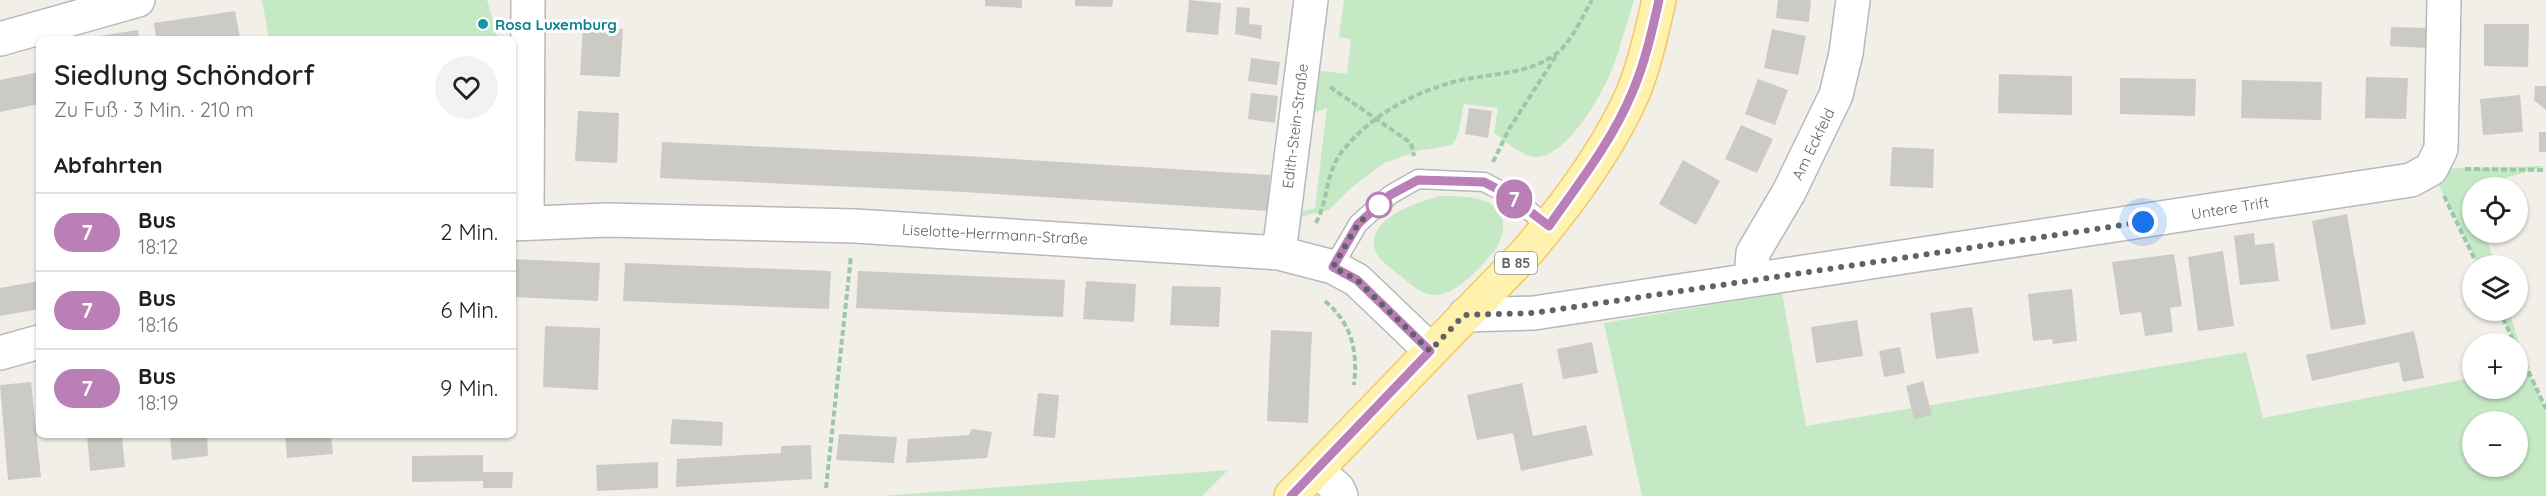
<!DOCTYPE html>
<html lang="de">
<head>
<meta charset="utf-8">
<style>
  body { margin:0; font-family:Quicksand,sans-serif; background:#f2f2f2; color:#202124; height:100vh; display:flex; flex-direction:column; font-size:22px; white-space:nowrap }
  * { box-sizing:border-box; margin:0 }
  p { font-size:20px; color:#757577 }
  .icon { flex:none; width:33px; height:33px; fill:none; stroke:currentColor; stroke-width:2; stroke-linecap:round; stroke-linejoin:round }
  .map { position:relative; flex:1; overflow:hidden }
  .panel { position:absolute; left:36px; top:36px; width:480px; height:402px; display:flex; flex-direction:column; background:#fff; border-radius:9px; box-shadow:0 2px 4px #0004 }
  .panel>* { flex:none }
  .badge { padding:0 12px; border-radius:20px; font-size:21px; line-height:39px }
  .fabs { position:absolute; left:2462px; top:177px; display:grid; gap:12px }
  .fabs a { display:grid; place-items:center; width:66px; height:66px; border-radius:50%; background:#fff; box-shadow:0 2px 4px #0004; font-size:30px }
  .you { position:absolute; width:30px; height:30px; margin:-15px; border:4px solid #fff; border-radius:50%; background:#1a73e8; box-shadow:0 0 0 9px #1a73e833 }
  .map>.badge { position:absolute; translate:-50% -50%; box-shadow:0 0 0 3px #fff }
  h2 { padding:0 18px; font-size:22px; line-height:54px }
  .round { display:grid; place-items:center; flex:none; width:63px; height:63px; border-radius:32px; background:#f2f2f2 }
  .summary { display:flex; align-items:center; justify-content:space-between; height:102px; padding:0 18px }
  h1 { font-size:28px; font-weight:600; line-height:45px }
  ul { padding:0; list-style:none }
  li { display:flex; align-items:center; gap:18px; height:78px; padding:0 18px; border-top:2px solid #e0e0e0 }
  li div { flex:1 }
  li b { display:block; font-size:22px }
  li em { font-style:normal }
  li .badge { min-width:66px; font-weight:700; text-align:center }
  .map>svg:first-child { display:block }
  .green { fill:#c5e8c5; fill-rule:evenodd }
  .building { fill:#cccac5 }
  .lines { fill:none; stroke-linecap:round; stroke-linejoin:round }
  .lane-casing { stroke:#b5b8bc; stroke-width:21 }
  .street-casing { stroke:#b5b8bc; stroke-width:36 }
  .primary-casing { stroke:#f2c960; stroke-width:36 }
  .path { stroke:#9cc7a9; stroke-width:4; stroke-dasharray:6 3; stroke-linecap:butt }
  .lane { stroke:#fff; stroke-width:18 }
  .street { stroke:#fff; stroke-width:33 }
  .primary { stroke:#fff2af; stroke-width:33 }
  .line-casing { stroke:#fff; stroke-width:14 }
  .line { stroke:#b97fb6; stroke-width:9 }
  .walk { stroke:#5f6368; stroke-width:6; stroke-dasharray:0 10.8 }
  .culture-dot { fill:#0f9aa8; stroke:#fff; stroke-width:2 }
  .stop-dot { fill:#fff; stroke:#b97fb6; stroke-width:3 }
  .labels { text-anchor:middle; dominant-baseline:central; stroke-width:6; stroke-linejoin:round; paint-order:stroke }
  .shield { fill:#fff; stroke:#8f9295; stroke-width:1.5 }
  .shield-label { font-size:14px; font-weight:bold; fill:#5f6368 }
  .culture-label { font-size:15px; font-weight:bold; fill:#0d838f; stroke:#fff; text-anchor:start }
  .street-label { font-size:15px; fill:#5f6368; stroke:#fff }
</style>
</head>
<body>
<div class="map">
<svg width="2546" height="496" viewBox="0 0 2546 496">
  <rect width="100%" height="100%" fill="#f1efe8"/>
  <path class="green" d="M262 0H487L498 39H269Z
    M1344 0H1634C1627 22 1621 45 1613 67 1603 93 1569 154 1538 157 1524 159 1505 140 1494 133L1498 108 1464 104 1458 135 1452 145 1417 151 1384 163 1351 188 1329 210 1294 218 1295 214 1315 208 1327 108 1307 115 1314 70 1347 74 1351 39 1339 37Z
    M2546 166 2488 183 2487 187 2472 188V232L2485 233 2495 265H2478L2431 169Z
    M1440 196C1461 196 1503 195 1503 225 1503 234 1500 243 1495 250 1482 266 1459 292 1438 295 1424 296 1412 286 1402 277 1394 270 1380 262 1376 252 1362 220 1419 201 1440 196Z
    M1782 293 1806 426 2246 352 2263 418 2472 378V388H2517V370L2527 367 2499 311H2509L2527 368 2546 409V496H1642L1604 323ZM2472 422H2517V466H2472Z
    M1228 470 1202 496H882Z"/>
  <path class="building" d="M985 0H1022V8L985 6Z
    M1075 0H1113L1112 7 1075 6Z
    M1189 0 1221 3 1218 35 1186 32Z
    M1778 0H1811L1809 22 1776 18Z
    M1237 7 1250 8 1249 24 1262 25 1261 39 1235 34Z
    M235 11 240 38 156 39 154 23Z
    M2484 24H2529L2528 67 2484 66Z
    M583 27 623 29 620 77 580 75Z
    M2391 27 2428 28 2427 48 2390 46Z
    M1772 29 1806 36 1798 75 1764 68Z
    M138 30 139 39H86V38Z
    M1251 58 1280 62 1277 85 1248 81Z
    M39 72V104L0 112V80Z
    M1999 74 2072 76V115L1998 113Z
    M2366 77 2408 78 2406 119 2365 118Z
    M2120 78 2196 79 2195 116 2120 114Z
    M1758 79 1788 90 1775 125 1745 114Z
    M2242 80 2322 82 2321 120 2241 118Z
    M2535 86H2546V110L2534 100Z
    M1251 93 1278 96 1275 123 1248 119Z
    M2520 95 2523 132 2483 135 2480 99Z
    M1469 108 1492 111 1488 138 1465 134Z
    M578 111 619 113 617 163 575 161Z
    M1741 125 1773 139 1757 173 1725 159Z
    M2539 132H2546V152H2539Z
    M662 142 966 156 1270 175 1268 211 964 192 660 178Z
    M1892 147 1934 149 1933 188 1890 186Z
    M1683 160 1720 181 1696 225 1659 204Z
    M2347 214 2366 324 2331 330 2312 221Z
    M2254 233 2255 245 2274 243 2279 281 2240 285 2234 236Z
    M2223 251 2234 326 2198 331 2188 257Z
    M2174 254 2182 306 2170 308 2173 332 2145 336 2141 312 2120 315 2112 262Z
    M513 259 600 263 598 301 513 297Z
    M625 263 831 271 829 309 623 301Z
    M858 271 1065 280 1063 317 856 308Z
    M39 281V309L0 316V288Z
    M1086 281 1136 284 1134 322 1083 319Z
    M1172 286 1221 287 1219 327 1170 325Z
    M2072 289 2077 341 2053 344 2052 339 2033 341 2028 294Z
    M1972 307 1979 353 1936 359 1930 313Z
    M1857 320 1863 356 1816 363 1811 327Z
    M545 326 600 328 598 390 543 387Z
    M1271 330 1312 332 1308 423 1267 421Z
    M2414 331 2424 378 2403 382 2399 362 2312 381 2306 355Z
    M1592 342 1598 373 1563 379 1557 349Z
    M1900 347 1905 373 1884 377 1879 351Z
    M1923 381 1932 415 1914 419 1906 386Z
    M31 382 41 477 8 480 0 385Z
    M1522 383 1533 436 1586 425 1593 455 1521 471 1513 433 1477 440 1467 395Z
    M1038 393 1059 395 1055 438 1033 436Z
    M672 419 723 422 722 446 670 444Z
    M972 429 992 432 987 458 906 463 908 439 969 435Z
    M839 434 897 437 894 463 836 460Z
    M87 435H122L125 467 90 471Z
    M170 435H207L208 456 172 460Z
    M285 435H331L333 454 287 458Z
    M811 445 812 479 676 487 677 459 781 453V446Z
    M483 455V472H513L512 488H483V481L412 482V456Z
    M658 462V488L597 491 596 465Z"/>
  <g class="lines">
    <defs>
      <path id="lane" d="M1333 267 1358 224 1390 195 1418 179 1484 182 1507 194 1549 226"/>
      <path id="street" d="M0 39 138 0
        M527 223 528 0
        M513 224 606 220 855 226 1279 253 1333 267 1357 280 1430 350
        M1279 253 1311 0
        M1751 279 1753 253 1789 192 1836 95 1846 53 1853 0
        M1465 315 1534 313 2411 180 2431 169 2441 149 2444 0
        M0 353 39 342
        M1317 470 1338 489 1341 496"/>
      <path id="primary" d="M1291 496 1526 253C1567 205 1608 150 1633 93 1645 63 1652 31 1659 0"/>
    </defs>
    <use href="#lane" class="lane-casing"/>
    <use href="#street" class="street-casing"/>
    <use href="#primary" class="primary-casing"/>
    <path class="path" d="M1330 87 1411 143 1414 156
      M1493 162 1509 129 1558 53
      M2465 169 2546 170
      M2444 196 2478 266
      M1316 223C1329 198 1325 170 1345 148 1373 114 1415 92 1457 81 1491 73 1529 75 1557 53 1572 41 1582 17 1592 0
      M1325 301C1352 324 1358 351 1354 385
      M2499 310 2515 344
      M2517 347 2546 409
      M826 488 851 256"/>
    <use href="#lane" class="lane"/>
    <use href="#street" class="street"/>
    <use href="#primary" class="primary"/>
  </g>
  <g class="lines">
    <defs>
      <path id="line" d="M1291 496 1430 351 1357 280 1333 267 1358 224 1390 195 1418 180 1484 182 1507 194 1549 226C1579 183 1612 141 1632 93 1645 63 1652 31 1659 0"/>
    </defs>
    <use href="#line" class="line-casing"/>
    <use href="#line" class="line"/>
    <path class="walk" d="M1379 205 1358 224 1333 267 1357 280 1430 351 1464 315 1534 313 2143 222"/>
  </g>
  <circle class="culture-dot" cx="483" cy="24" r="6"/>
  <circle class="stop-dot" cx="1379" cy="205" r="12"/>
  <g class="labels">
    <rect class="shield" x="1495" y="252" width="42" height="22" rx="4.5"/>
    <g class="shield-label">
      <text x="1516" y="263">B 85</text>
    </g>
    <g class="culture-label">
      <text x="495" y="24">Rosa Luxemburg</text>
    </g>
    <g class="street-label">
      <text transform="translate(1295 126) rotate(-83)">Edith-Stein-Straße</text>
      <text transform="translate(1813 144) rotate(-64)">Am Eckfeld</text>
      <text transform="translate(2230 208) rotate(-9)">Untere Trift</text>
      <text transform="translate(995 234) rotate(3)">Liselotte-Herrmann-Straße</text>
    </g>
  </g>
</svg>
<div class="fabs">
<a><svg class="icon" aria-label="locate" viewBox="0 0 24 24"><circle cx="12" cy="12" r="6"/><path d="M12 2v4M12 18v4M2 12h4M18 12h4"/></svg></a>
<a><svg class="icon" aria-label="layers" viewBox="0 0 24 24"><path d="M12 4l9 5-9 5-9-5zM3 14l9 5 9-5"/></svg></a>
<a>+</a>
<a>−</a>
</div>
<div class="you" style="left:2143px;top:222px"></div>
<b class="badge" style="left:1514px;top:199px;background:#b97fb6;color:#fff">7</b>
<section class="panel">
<div class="summary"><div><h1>Siedlung Schöndorf</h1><p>Zu Fuß · 3 Min. · 210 m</p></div><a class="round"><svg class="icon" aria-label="heart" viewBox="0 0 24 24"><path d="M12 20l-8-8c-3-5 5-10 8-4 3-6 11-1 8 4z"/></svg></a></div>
<h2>Abfahrten</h2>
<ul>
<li><span class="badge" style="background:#b97fb6;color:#fff">7</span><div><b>Bus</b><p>18:12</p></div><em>2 Min.</em></li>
<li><span class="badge" style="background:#b97fb6;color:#fff">7</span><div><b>Bus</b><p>18:16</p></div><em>6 Min.</em></li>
<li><span class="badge" style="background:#b97fb6;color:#fff">7</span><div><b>Bus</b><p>18:19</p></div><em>9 Min.</em></li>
</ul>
</section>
</div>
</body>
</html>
